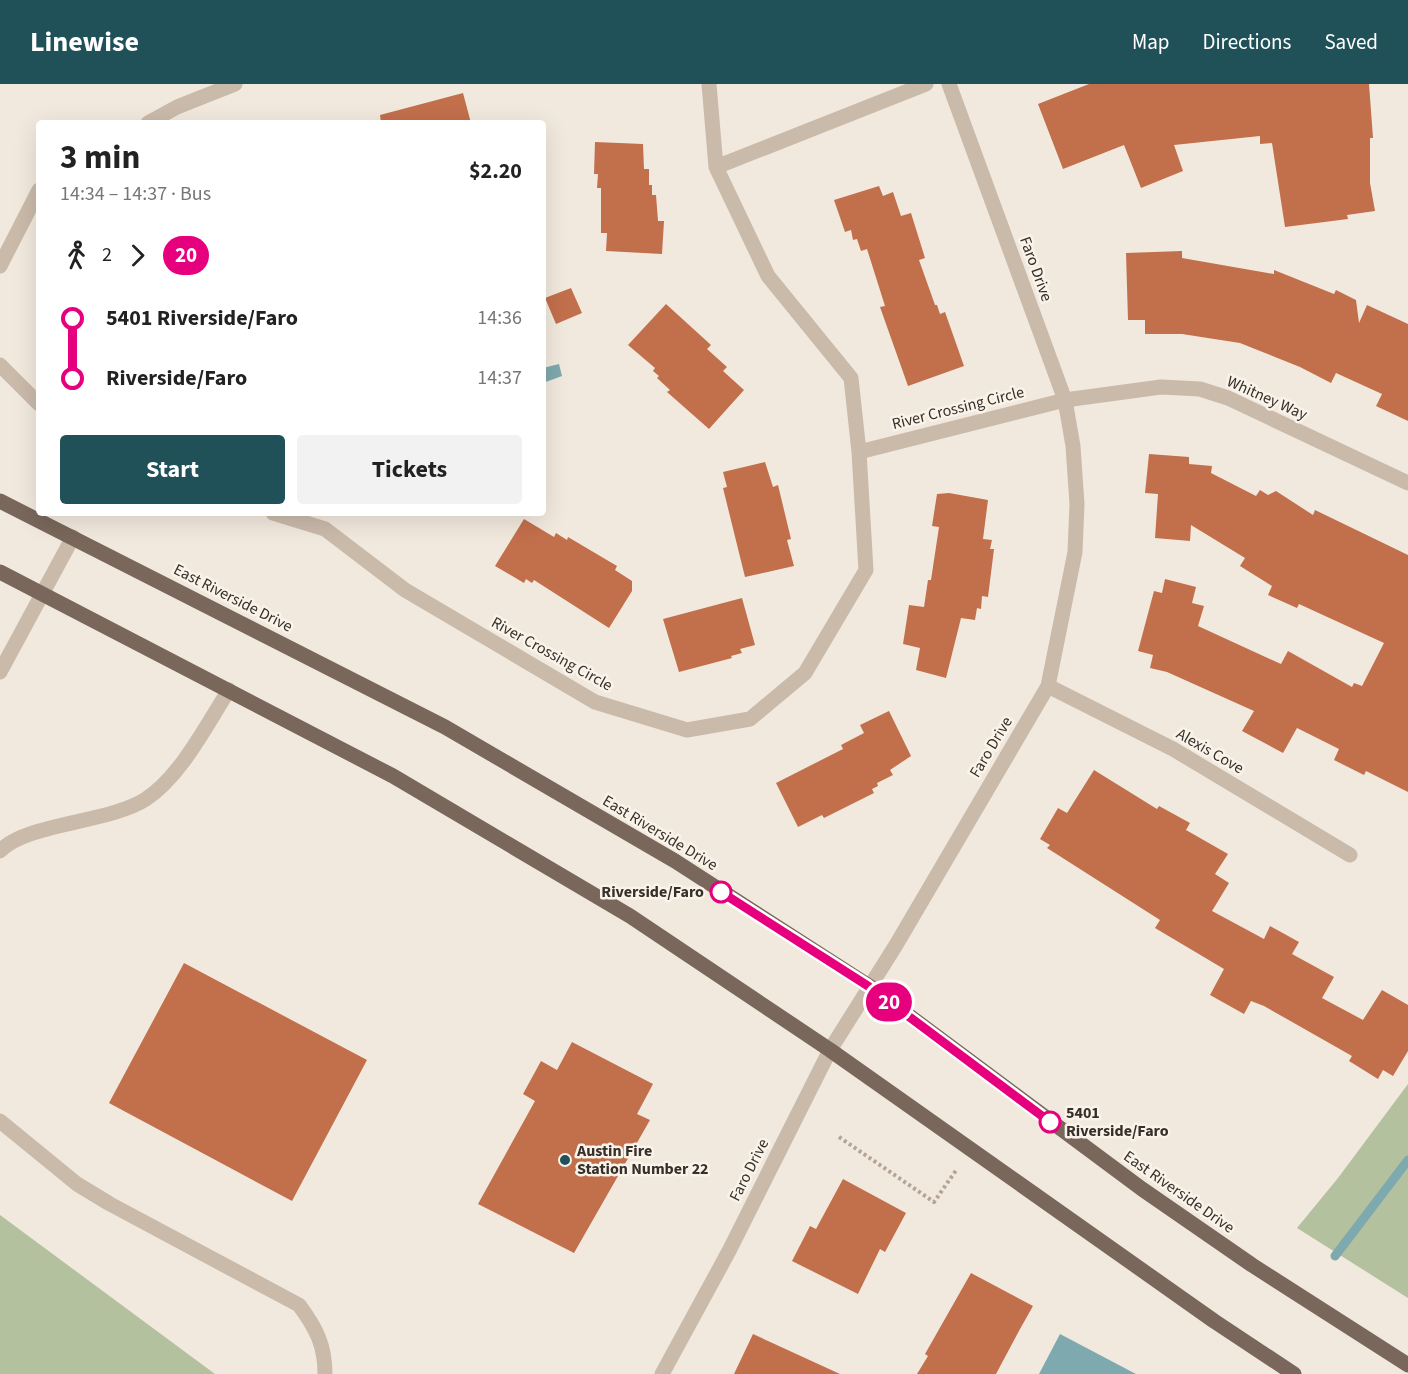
<!DOCTYPE html>
<html lang="en">
<head>
<meta charset="utf-8">
<style>
  body { margin:0; font-family:"Source Sans 3",sans-serif; background:#f2f2f2; color:#222; height:100vh; display:flex; flex-direction:column; font-size:22px; white-space:nowrap }
  * { box-sizing:border-box; margin:0 }
  p { font-size:20px; color:#767676 }
  .icon { flex:none; width:33px; height:33px; fill:none; stroke:currentColor; stroke-width:2; stroke-linecap:round; stroke-linejoin:round }
  .map { position:relative; flex:1; overflow:hidden }
  .drawer { position:absolute; left:36px; top:36px; width:510px; height:396px; display:flex; flex-direction:column; background:#fff; border-radius:6px; box-shadow:0 6px 24px #0002 }
  .drawer>* { flex:none }
  .badge { padding:0 12px; border-radius:20px; font-size:21px; line-height:39px }
  .map>.badge { position:absolute; translate:-50% -50%; box-shadow:0 0 0 3px #fff }
  .legs { display:flex; align-items:center; gap:9px; height:66px; padding:0 24px; font-size:20px }
  .legs p { margin-inline-start:auto }
  .head { display:flex; align-items:center; justify-content:space-between; height:102px; padding:0 24px }
  h1 { font-size:33px; font-weight:700; line-height:45px }
  .action { display:flex; gap:12px; margin-top:auto; padding:12px 24px }
  .action a { flex:1; height:69px; border-radius:6px; background:#205158; color:#fff; font-size:24px; font-weight:700; line-height:69px; text-align:center }
  .action a+a { background:#f2f2f2; color:#222 }
  ul { padding:0 24px; list-style:none }
  li { display:flex; align-items:center; gap:21px; height:60px; font-size:22px }
  li i { display:grid; place-items:center; width:9px; height:100%; margin:0 8px; background:currentColor }
  li i::after { content:''; width:15px; height:15px; margin:-8px; border:4px solid; border-radius:50%; background:#fff }
  li p { margin-inline-start:auto }
  li:first-child i { background:linear-gradient(#0000 50%,currentColor 0) }
  li:last-child i { background:linear-gradient(currentColor 50%,#0000 0) }
  header { display:flex; align-items:center; gap:36px; box-sizing:border-box; height:84px; padding:0 30px; background:#205158; color:#fff }
  header strong { font-size:28px }
  nav { display:flex; gap:33px; margin-inline-start:auto; font-size:21px }
  .map>svg:first-child { display:block }
  .green { fill:#b3c19e }
  .water { fill:#7ea9ae }
  .lines { fill:none; stroke-linecap:round; stroke-linejoin:round }
  .stream { stroke:#7ea9ae; stroke-width:9 }
  .building { fill:#c26f4c }
  .path { stroke:#b5a494; stroke-width:4; stroke-dasharray:3 3; stroke-linecap:butt }
  .minor { stroke:#cabaaa; stroke-width:15 }
  .major { stroke:#79675b; stroke-width:15 }
  .line-1-casing { stroke:#fff; stroke-width:14 }
  .line-1 { stroke:#e6007e; stroke-width:9 }
  .stop-1-dot { fill:#fff; stroke:#e6007e; stroke-width:3 }
  .poi-dot { fill:#205158; stroke:#f9f3ea; stroke-width:2 }
  .labels { text-anchor:middle; dominant-baseline:central; stroke-width:5; stroke-linejoin:round; paint-order:stroke }
  .street-label { font-size:16px; fill:#372f29; stroke:#f9f3ea }
  .stop-label { font-size:16px; font-weight:bold; fill:#372f29; stroke:#f9f3ea; text-anchor:end }
  .poi-label { font-size:16px; font-weight:bold; fill:#372f29; stroke:#f9f3ea; text-anchor:start }
</style>
</head>
<body>
<header>
<strong>Linewise</strong>
<nav><a>Map</a><a>Directions</a><a>Saved</a></nav>
</header>
<div class="map">
<svg width="1408" height="1290" viewBox="0 0 1408 1290">
  <rect width="100%" height="100%" fill="#f2e9de"/>
  <path class="green" d="M1408 1000V1214L1297 1144 1338 1094Z
    M0 1131 215 1290H0Z"/>
  <path class="water" d="M559 280 562 292 543 299V284Z
    M1060 1250 1136 1290H1039Z"/>
  <g class="lines">
    <path class="stream" d="M1335 1172 1408 1076"/>
  </g>
  <path class="building" d="M1089 0H1369L1373 54H1370V99L1375 127 1347 131 1348 135 1285 143 1272 59 1260 60V52L1174 61 1183 87 1141 104 1124 61 1063 85 1038 20Z
    M463 9 471 39H381L380 31Z
    M595 58 643 60 644 85H649V101H652V111H656L658 137H664L662 170 606 167 607 149H601V104H597L598 90H594Z
    M879 102 883 112 893 108 901 132 911 129 925 174 919 176 935 221H937L940 230 945 228 964 282 908 302 880 223 885 222 867 165 861 167 857 155 853 156 851 146 845 148 834 116Z
    M1182 167V174L1274 190V186L1334 210 1336 206 1356 216 1359 239 1367 221 1408 240V337L1376 322 1382 310 1336 289 1331 299 1300 283 1240 259 1182 250H1145V236H1128L1126 169Z
    M571 204 582 229 556 240 545 214Z
    M666 220 711 261 707 265 727 283 723 287 744 306 709 345 667 308 670 306 657 294 659 292 653 287 655 284 628 261Z
    M1149 370 1189 373V380L1212 382 1211 389 1256 412 1260 406 1268 411 1276 407 1313 431 1315 426 1408 471V708L1366 687 1364 691 1334 676 1339 665 1297 644 1283 669 1242 647 1254 627 1167 588 1150 584 1153 571 1138 567 1154 507 1162 509 1165 495 1196 503 1192 519 1204 522 1198 542 1281 580 1288 567 1352 603 1354 599 1362 602 1384 559 1299 520 1297 524 1268 511 1272 502 1240 482 1245 474 1191 441 1190 457 1155 454 1158 410 1145 409Z
    M765 378 773 403 778 401 791 455 787 456 794 482 745 493 723 404 727 403 723 388Z
    M949 409 988 416 983 455 992 456 990 465H994L988 513 982 512 981 525 977 524 975 536 961 534 946 594 916 586 920 564 903 560 909 521 924 523 928 496H931L939 443 932 442 937 410Z
    M524 435 554 453 556 449 567 456 568 453 617 482 615 486 632 497V507L609 544 534 496 532 499 526 495 524 499 495 482Z
    M742 514 755 561 740 565 742 569 731 572 732 574 679 588 663 535Z
    M889 627 911 672 890 686 893 691 877 699 878 702 872 705 874 709 824 734 822 731 798 743 776 699 843 665 841 661 864 649 860 641Z
    M1094 686 1157 725 1159 722 1190 739 1186 746 1228 770 1215 790 1229 799 1212 827 1264 855 1270 842 1299 858 1292 870 1334 893 1322 914 1363 936 1382 906 1408 921V967L1393 992 1383 986 1378 995 1349 977 1352 972 1264 922 1251 917 1244 930 1210 911 1224 885 1155 844 1160 836 1047 764 1050 761 1040 755 1058 724 1067 729Z
    M184 879 367 976 292 1117 109 1019Z
    M572 958 653 1000 637 1030 650 1036 574 1169 478 1120 535 1017 523 1010 541 977 557 986Z
    M843 1095 906 1129 885 1168 880 1165 858 1210 792 1177 810 1142 816 1145Z
    M971 1189 1033 1222 1020 1245 996 1290H917L928 1272 925 1270Z
    M753 1250 840 1290H734Z"/>
  <g class="lines">
    <path class="path" d="M839 1053 934 1118 957 1085"/>
    <path class="minor" d="M148 39 177 23 235 0
      M716 83 926 0
      M0 182 39 106
      M0 281 39 320
      M859 368 1065 316 1161 303 1200 305 1228 314 1408 399
      M273 429 325 445 405 506 595 618 687 646 750 635 805 589 866 486 859 368 851 294 768 192 716 83 709 0
      M0 588 73 453
      M1048 602 1173 665 1350 771
      M0 767C26 739 109 739 146 715 181 692 207 640 229 606
      M0 1037 77 1100 110 1120 299 1221C316 1244 325 1261 325 1290
      M662 1290 729 1167 830 966 896 861 1048 602 1075 468 1077 420 1073 362 1065 316 949 0"/>
    <path class="major" d="M0 417 445 643 675 777 869 902 1142 1105 1252 1181 1408 1281
      M0 488 393 692 630 832 830 966 1214 1237 1294 1290"/>
  </g>
  <g class="lines">
    <defs>
      <path id="line-1" d="M721 808 868 902 1050 1038"/>
    </defs>
    <use href="#line-1" class="line-1-casing"/>
    <use href="#line-1" class="line-1"/>
  </g>
  <g class="stop-1-dot">
    <circle cx="721" cy="808" r="10"/>
    <circle cx="1050" cy="1038" r="10"/>
  </g>
  <circle class="poi-dot" cx="565" cy="1076" r="6"/>
  <g class="labels">
    <g class="street-label">
      <text transform="translate(1036 185) rotate(70)">Faro Drive</text>
      <text transform="translate(1267 314) rotate(24)">Whitney Way</text>
      <text transform="translate(958 324) rotate(-14)">River Crossing Circle</text>
      <text transform="translate(233 514) rotate(27)">East Riverside Drive</text>
      <text transform="translate(552 570) rotate(29)">River Crossing Circle</text>
      <text transform="translate(991 663) rotate(-59)">Faro Drive</text>
      <text transform="translate(1210 667) rotate(30)">Alexis Cove</text>
      <text transform="translate(660 749) rotate(31)">East Riverside Drive</text>
      <text transform="translate(749 1086) rotate(-63)">Faro Drive</text>
      <text transform="translate(1179 1108) rotate(35)">East Riverside Drive</text>
    </g>
    <g class="stop-label">
      <text x="704" y="808">Riverside/Faro</text>
      <text x="1066" y="1029" text-anchor="start">5401<tspan x="1066" dy="18">Riverside/Faro</tspan></text>
    </g>
    <g class="poi-label">
      <text x="577" y="1067">Austin Fire<tspan x="577" dy="18">Station Number 22</tspan></text>
    </g>
  </g>
</svg>
<b class="badge" style="left:889px;top:918px;background:#e6007e;color:#fff">20</b>
<section class="drawer">
<div class="head"><div><h1>3 min</h1><p>14:34 – 14:37 · Bus</p></div><b>$2.20</b></div>
<div class="legs"><svg class="icon" aria-label="walk" viewBox="0 0 24 24"><circle cx="13" cy="4" r="2"/><path d="M13 8l-2 6 4 7M11 14l-3 7M7 12l3-4h3l4 4"/></svg>2<svg class="icon" aria-label="forward" viewBox="0 0 24 24"><path d="M9 5l7 7-7 7"/></svg><b class="badge" style="background:#e6007e;color:#fff">20</b></div>
<ul>
<li><i style="color:#e6007e"></i><b>5401 Riverside/Faro</b><p>14:36</p></li>
<li><i style="color:#e6007e"></i><b>Riverside/Faro</b><p>14:37</p></li>
</ul>
<div class="action"><a>Start</a><a>Tickets</a></div>
</section>
</div>
</body>
</html>
